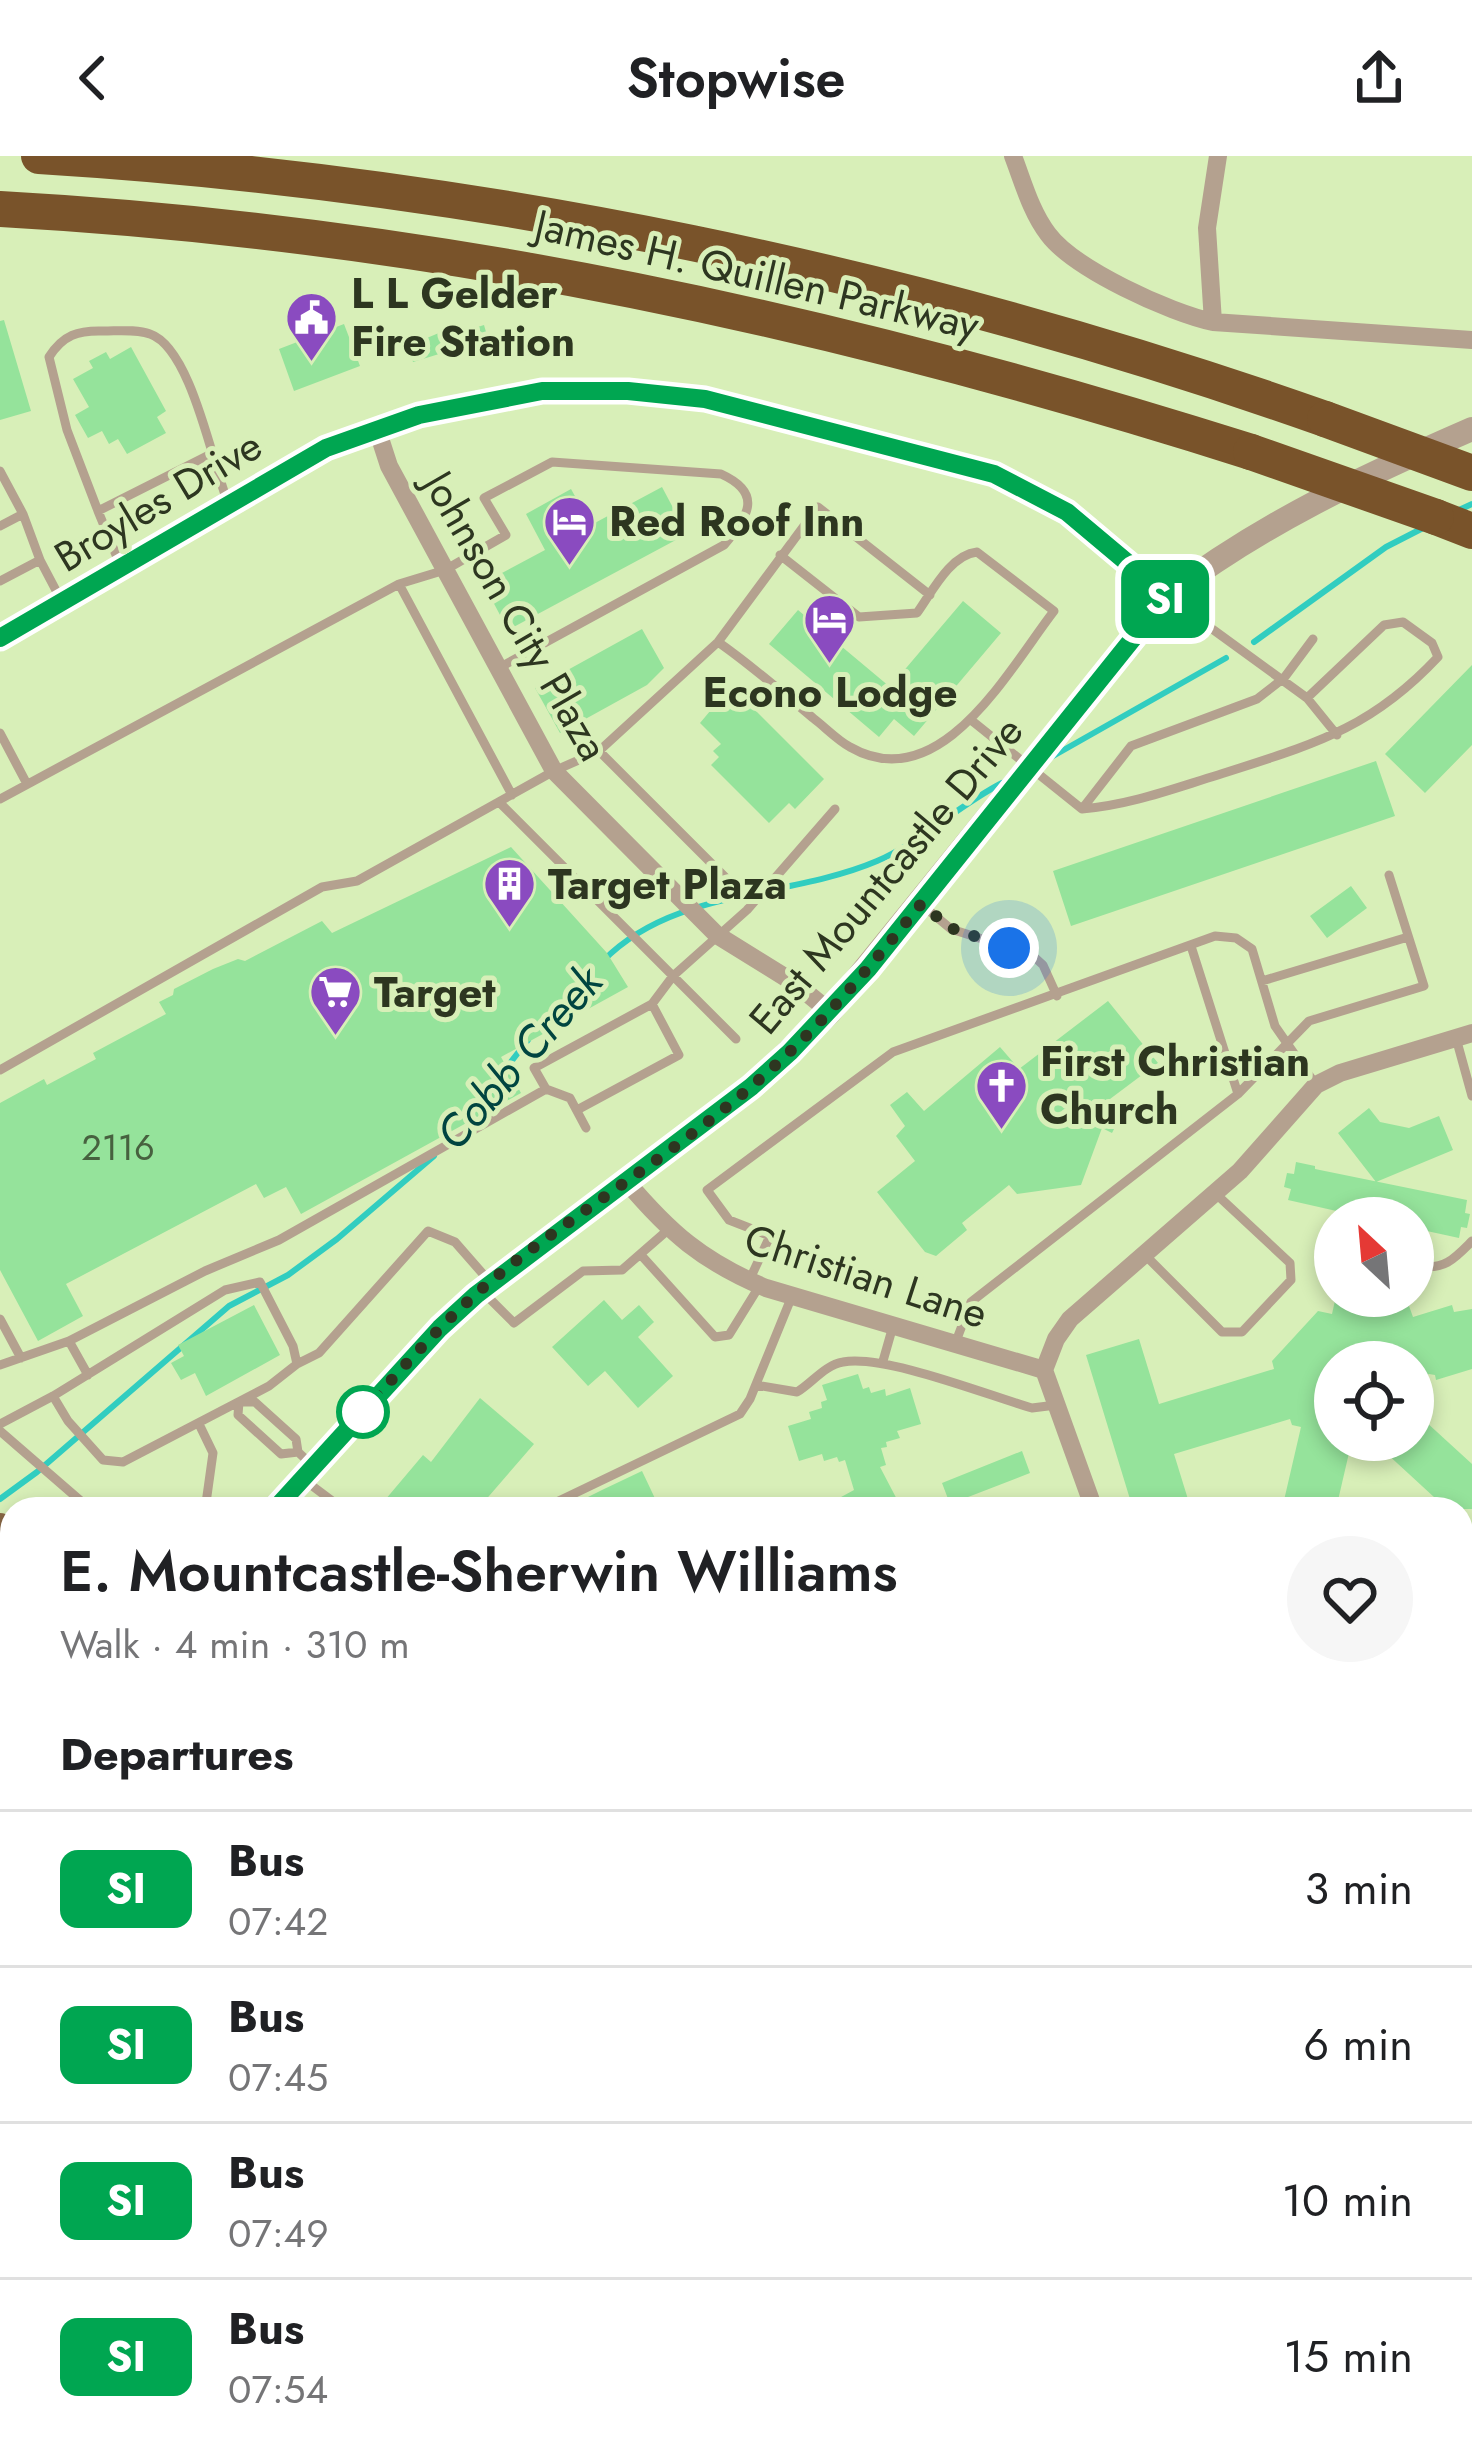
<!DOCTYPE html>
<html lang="en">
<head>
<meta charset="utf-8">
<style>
  body { margin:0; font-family:Jost,sans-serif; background:#f6f6f6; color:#202124; height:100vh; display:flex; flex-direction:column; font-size:45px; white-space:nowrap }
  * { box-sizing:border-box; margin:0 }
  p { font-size:39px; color:#757577 }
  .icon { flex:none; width:66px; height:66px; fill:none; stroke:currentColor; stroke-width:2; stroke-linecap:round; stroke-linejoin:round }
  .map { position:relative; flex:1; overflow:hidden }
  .drawer { position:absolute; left:0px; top:1341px; width:1473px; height:963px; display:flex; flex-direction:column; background:#fff; border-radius:36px 36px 0 0; box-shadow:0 6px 18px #0003 }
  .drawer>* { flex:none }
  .badge { padding:0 24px; border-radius:18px; font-size:42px; line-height:78px }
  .needle { width:78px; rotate:334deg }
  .controls { position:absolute; left:1314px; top:1041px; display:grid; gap:24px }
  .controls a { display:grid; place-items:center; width:120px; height:120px; border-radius:50%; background:#fff; box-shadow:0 6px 18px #0003; font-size:60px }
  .you { position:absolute; width:60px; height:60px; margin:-30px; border:9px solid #fff; border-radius:50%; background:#1a73e8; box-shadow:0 0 0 18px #1a73e833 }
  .map>.badge { position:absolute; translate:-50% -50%; box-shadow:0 0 0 6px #fff }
  h2 { padding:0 60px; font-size:45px; line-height:108px }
  .round { display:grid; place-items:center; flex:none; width:126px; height:126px; border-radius:63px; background:#f6f6f6 }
  .overview { display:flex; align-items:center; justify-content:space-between; height:204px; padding:0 60px }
  h1 { font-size:57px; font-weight:600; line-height:90px }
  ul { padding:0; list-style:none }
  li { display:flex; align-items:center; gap:36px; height:156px; padding:0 60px; border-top:3px solid #e0e0e0 }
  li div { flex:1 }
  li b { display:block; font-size:45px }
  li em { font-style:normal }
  li .badge { min-width:132px; font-weight:700; text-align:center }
  header { display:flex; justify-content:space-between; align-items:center; height:156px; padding:0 60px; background:#fff; font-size:54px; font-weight:600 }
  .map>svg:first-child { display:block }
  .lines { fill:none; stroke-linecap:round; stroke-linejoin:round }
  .stream { stroke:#31cdc0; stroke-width:6 }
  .building { fill:#95e39b }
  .service { stroke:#b4a18f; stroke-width:9 }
  .minor { stroke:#b4a18f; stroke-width:18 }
  .tertiary { stroke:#b4a18f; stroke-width:24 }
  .primary { stroke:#896846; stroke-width:30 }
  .motorway { stroke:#79532a; stroke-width:36 }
  .motorway-bridge { stroke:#79532a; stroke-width:36 }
  .line-casing { stroke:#fff; stroke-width:27 }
  .line { stroke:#00a651; stroke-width:18 }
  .walk { stroke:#2d3620; stroke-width:12; stroke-dasharray:0 21.6 }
  .stop-dot { fill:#fff; stroke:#00a651; stroke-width:6 }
  .labels { text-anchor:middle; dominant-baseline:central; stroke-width:10; stroke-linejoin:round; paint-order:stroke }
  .number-label { font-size:36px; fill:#47613f }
  .street-label { font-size:42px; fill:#2d3620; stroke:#d8efb8 }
  .poi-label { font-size:42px; font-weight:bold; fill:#2d3620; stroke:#d8efb8; text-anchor:start }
  .water-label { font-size:45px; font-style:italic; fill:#004540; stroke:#d8efb8 }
</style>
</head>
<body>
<header><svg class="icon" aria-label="back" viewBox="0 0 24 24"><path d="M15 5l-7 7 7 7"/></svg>Stopwise<svg class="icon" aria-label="share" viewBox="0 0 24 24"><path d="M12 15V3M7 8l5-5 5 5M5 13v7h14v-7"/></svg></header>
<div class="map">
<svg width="1472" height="2302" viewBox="0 0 1472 2302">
  <rect width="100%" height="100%" fill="#d8efb8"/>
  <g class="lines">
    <path class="stream" d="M1459 354 1472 348
      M1254 486 1386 391 1425 371
      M1046 604 1226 502
      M603 805C674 732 788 743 877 705 919 687 959 649 1002 627
      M503 916 528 884
      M0 1343 37 1316 229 1150 288 1119 337 1083 434 1000
      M0 2275 12 2248"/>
  </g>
  <path class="building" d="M4 164 31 255 0 264V165Z
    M344 168 360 210 294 235 279 193Z
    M460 168 462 176 484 169 488 183 413 206 408 190Z
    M131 191 166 255 157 261 166 277 127 298 118 283 109 288 102 275 88 282 75 259 89 251 73 223 93 212 89 205 106 196 110 203Z
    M662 331 687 378 508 474 483 427 545 394 526 358 571 333 591 369Z
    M963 445 1001 477 914 580 894 563 879 581 769 488 798 454 890 531Z
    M642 473 664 512 647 529 560 577 535 532Z
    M1472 509V589L1425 637 1385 598Z
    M731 530 824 623 795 653 789 647 769 667 711 609 719 601 713 595 721 588 700 567Z
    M1376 605 1395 660 1071 770 1053 715Z
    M511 691 607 797 628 831 501 901 521 937 301 1058 286 1031 264 1042 256 1028 66 1128 83 1160 38 1185 0 1114V947L44 923 47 929 96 903 93 897 166 858 159 846 173 839 174 833 213 813 238 803 245 805 322 765 332 777Z
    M1351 730 1367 752 1327 782 1310 760Z
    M1108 845 1158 907 1098 952 1119 963 1112 977 1102 972 1081 1029 1017 1038 1009 1029 962 1067 967 1074 936 1100 925 1096 877 1036 915 1005 896 980 905 970 890 949 907 936 924 955 1000 891 1019 913Z
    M1369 952 1380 966 1409 972 1439 960 1453 994 1376 1026 1338 977Z
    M1296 1006 1315 1010V1013L1467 1044 1465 1057 1470 1058 1467 1072 1461 1071 1459 1082 1413 1072V1062H1353L1354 1059 1288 1044 1291 1033 1284 1031 1287 1017 1294 1018Z
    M1336 1140H1377L1375 1151 1393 1155 1409 1150 1413 1161 1452 1149 1454 1156 1472 1153V1213L1436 1224 1435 1219 1429 1218 1413 1223V1206H1335V1284H1352L1336 1353H1282L1301 1271 1292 1269 1290 1263 1174 1298 1191 1353H1133L1086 1199 1139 1183 1159 1248 1274 1213 1272 1205 1318 1155 1332 1158Z
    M604 1144 622 1164 639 1149 654 1166 638 1181 673 1220 638 1252 605 1215 588 1230 552 1191Z
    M254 1149 280 1199 206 1240 195 1217 181 1224 171 1207 184 1200 178 1189Z
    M858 1218 863 1233 869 1231 871 1237 885 1233 886 1240 910 1232 921 1268 897 1275 900 1282 886 1286 887 1291 881 1292 886 1309 880 1311 902 1353H819L854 1334 845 1304 839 1306 837 1301 824 1305 822 1298 799 1305 788 1270 811 1263 809 1256 822 1252 821 1246 827 1244 822 1229Z
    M480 1242 534 1288 483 1347 472 1353H395L385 1344 423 1299 431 1306Z
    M1413 1254 1472 1308V1353H1447L1372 1284H1413Z
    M1022 1295 1030 1317 950 1348 942 1327Z
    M642 1315 660 1353H564L602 1334Z"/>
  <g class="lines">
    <path class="service" d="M211 298 98 355 67 274 49 201C63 179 78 174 104 175 118 175 137 173 150 178 191 192 212 306 227 344
      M0 315 23 358 40 404
      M98 355 121 411
      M0 370 23 358
      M0 425 40 404 61 444
      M399 428 512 639
      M718 486C751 509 782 536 813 562 825 571 837 584 850 591 940 643 1009 513 1054 455L977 396C950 399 932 436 917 457L859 461 780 399
      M1307 542 1337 579
      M971 564 1082 653C1130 649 1172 633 1218 619 1310 589 1369 575 1438 501L1432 487 1403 466 1384 469 1307 542 1171 443
      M0 577 27 628
      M599 595 752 748
      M0 643 399 428 445 414 506 379 484 342 552 306 721 318C763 337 749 360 724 389L497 513
      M499 646 736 883
      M1082 653 1131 590 1257 543 1284 522 1313 483
      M921 748 951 773 1032 799 1043 809 1057 840
      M1191 790 1238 938
      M1262 825 1408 781
      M1456 882 1472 940
      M0 914 322 731 357 725 554 615 599 595 718 486 818 351 930 439
      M577 954 679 899 652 848
      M586 972 570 942 546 933 534 912 652 848 673 820 747 754 835 653
      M641 1099 715 1181 729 1179 760 1129
      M1145 1099 1222 1176H1242L1291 1124 1290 1107 1216 1038
      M1420 1110C1445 1114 1455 1102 1472 1085
      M749 1125 770 1080 729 1064 707 1034 893 896 1215 780 1236 782 1252 793 1275 870 1316 929
      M485 1138 514 1167 583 1115 622 1114 669 1073
      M0 1163 21 1202
      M69 1185 88 1219
      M955 1188 971 1146 1238 938 1309 865 1424 830 1389 719
      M883 1205 893 1170
      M297 1208 319 1197 428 1075 455 1086 490 1126
      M0 1209 69 1185 205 1115 279 1084 546 933
      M756 1229 797 1236C812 1227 825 1209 843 1206 884 1198 987 1239 1032 1252L1056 1249
      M0 1268 53 1240 58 1237 225 1134 260 1126 293 1190 297 1208 269 1230 123 1306 103 1304 68 1265 53 1240
      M199 1268 213 1297 206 1347
      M0 1275 90 1353
      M298 1296 281 1298 238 1259 239 1246H255L296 1283 298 1296 313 1310
      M307 1326 343 1353
      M542 1353 740 1258 750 1243 792 1140
      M0 1722 12 1726
      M0 1872 12 1858
      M0 2039 12 2044
      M0 2091 12 2061
      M0 2238 12 2243
      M1461 2239 1472 2249
      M130 2292 154 2302
      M683 2292 694 2302
      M899 2292 911 2302
      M1126 2292 1137 2302
      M265 2302 269 2292
      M783 2302 792 2292
      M1060 2302 1081 2292
      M1245 2302 1254 2292"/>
    <path class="minor" d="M1013 0C1023 26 1031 56 1048 78 1074 113 1170 157 1213 166L1472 184
      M1213 166 1207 72 1218 0
      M377 273 389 310 554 615 717 779 796 828 830 856
      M626 1025C670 1077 702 1105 766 1132L1044 1214
      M1094 1353 1044 1214 1056 1183 1070 1163 1240 1015 1316 929 1340 917 1472 877
      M1461 1643 1472 1636
      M0 1887 12 1897
      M1461 1943 1472 1953
      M592 2292 608 2302
      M196 2302 200 2292"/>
    <path class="tertiary" d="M0 482 326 292 419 258 542 235H628L705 243 994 318 1067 356 1167 440
      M275 1353 440 1172 476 1139 751 931 830 856 1167 440C1261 368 1364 320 1472 273
      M0 1653 12 1640"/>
    <path class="primary" d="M0 1372 12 1383
      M1012 2292 1023 2302"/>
    <path class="motorway" d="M39 0C477 27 912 117 1325 263
      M0 53C434 77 838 165 1251 296
      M1436 361 1472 375"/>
    <path class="motorway-bridge" d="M1325 263 1472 317
      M1251 296 1436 361"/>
  </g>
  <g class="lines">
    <defs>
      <path id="line" d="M0 482 326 292 419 259 542 235H628L705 243 994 318 1067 356 1167 440 868 813 790 896 751 931 476 1139 440 1172 275 1353"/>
    </defs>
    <use href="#line" class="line-casing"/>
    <use href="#line" class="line"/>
    <path class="walk" d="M363 1256C409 1204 456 1151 512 1108 591 1047 678 994 754 928 817 875 869 812 921 748L951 772 1009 792"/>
  </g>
  <defs>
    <symbol id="civic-pin" viewBox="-11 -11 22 30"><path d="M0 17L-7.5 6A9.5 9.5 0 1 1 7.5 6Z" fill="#8a4bc0" stroke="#d8efb8"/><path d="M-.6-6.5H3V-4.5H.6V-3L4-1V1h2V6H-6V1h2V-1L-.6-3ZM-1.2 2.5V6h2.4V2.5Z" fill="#fff"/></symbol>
    <symbol id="hotel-pin" viewBox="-11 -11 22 30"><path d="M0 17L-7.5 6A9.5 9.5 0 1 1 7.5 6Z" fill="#8a4bc0" stroke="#d8efb8"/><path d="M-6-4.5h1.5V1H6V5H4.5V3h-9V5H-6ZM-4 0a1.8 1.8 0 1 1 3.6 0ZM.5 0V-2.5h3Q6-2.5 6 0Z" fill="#fff"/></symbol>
    <symbol id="building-pin" viewBox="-11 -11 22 30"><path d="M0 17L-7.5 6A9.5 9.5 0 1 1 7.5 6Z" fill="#8a4bc0" stroke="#d8efb8"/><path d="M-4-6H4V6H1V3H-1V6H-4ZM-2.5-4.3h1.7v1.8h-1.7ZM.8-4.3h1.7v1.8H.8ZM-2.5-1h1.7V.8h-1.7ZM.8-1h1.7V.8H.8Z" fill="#fff"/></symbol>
    <symbol id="supermarket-pin" viewBox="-11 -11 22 30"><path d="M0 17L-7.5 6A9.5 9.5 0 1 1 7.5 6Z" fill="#8a4bc0" stroke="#d8efb8"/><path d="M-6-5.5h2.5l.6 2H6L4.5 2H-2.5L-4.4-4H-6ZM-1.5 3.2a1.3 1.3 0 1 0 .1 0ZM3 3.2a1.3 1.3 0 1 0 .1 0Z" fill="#fff"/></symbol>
    <symbol id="church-pin" viewBox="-11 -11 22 30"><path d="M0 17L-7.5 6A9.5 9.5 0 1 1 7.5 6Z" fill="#8a4bc0" stroke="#d8efb8"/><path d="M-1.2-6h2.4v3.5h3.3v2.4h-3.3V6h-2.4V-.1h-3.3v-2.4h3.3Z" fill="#fff"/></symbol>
  </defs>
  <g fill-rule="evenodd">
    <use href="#civic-pin" x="282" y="132" width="59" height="81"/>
    <use href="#hotel-pin" x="540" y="336" width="59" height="81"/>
    <use href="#hotel-pin" x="800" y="434" width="59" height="81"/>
    <use href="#building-pin" x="480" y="698" width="59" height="81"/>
    <use href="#supermarket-pin" x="306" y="806" width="59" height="81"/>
    <use href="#church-pin" x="972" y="900" width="59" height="81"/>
  </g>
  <circle class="stop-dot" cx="363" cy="1256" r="24"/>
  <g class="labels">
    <g class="number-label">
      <text x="118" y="991">2116</text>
    </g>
    <g class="street-label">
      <text transform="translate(757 119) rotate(13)">James H. Quillen Parkway</text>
      <text transform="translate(158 345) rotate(-31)">Broyles Drive</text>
      <text transform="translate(516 460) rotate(60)">Johnson City Plaza</text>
      <text transform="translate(886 719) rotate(-50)">East Mountcastle Drive</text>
      <text transform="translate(866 1120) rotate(18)">Christian Lane</text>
    </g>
    <g class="poi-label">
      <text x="351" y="137">L L Gelder<tspan x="351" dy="48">Fire Station</tspan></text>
      <text x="609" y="365">Red Roof Inn</text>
      <text x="830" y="536" text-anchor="middle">Econo Lodge</text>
      <text x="548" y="728">Target Plaza</text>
      <text x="374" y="836">Target</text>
      <text x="1040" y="905">First Christian<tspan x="1040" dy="48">Church</tspan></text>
    </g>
    <g class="water-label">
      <text transform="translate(519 902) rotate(-49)">Cobb Creek</text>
    </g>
  </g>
</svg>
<div class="controls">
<a><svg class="needle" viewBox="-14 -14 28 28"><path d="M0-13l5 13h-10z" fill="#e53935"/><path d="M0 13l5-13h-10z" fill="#757577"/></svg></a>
<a><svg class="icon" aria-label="locate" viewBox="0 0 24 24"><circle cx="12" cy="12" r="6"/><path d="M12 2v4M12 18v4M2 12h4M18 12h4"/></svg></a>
</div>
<div class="you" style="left:1009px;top:792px"></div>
<b class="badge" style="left:1165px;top:443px;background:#00a651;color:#fff">SI</b>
<section class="drawer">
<div class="overview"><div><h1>E. Mountcastle-Sherwin Williams</h1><p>Walk · 4 min · 310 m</p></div><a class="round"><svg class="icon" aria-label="heart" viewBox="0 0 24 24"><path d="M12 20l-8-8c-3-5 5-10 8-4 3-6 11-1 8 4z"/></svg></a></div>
<h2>Departures</h2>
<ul>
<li><span class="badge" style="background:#00a651;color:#fff">SI</span><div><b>Bus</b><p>07:42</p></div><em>3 min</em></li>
<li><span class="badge" style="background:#00a651;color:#fff">SI</span><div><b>Bus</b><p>07:45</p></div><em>6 min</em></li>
<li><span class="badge" style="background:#00a651;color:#fff">SI</span><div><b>Bus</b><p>07:49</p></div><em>10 min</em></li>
<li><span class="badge" style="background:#00a651;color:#fff">SI</span><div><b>Bus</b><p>07:54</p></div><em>15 min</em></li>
</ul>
</section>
</div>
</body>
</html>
